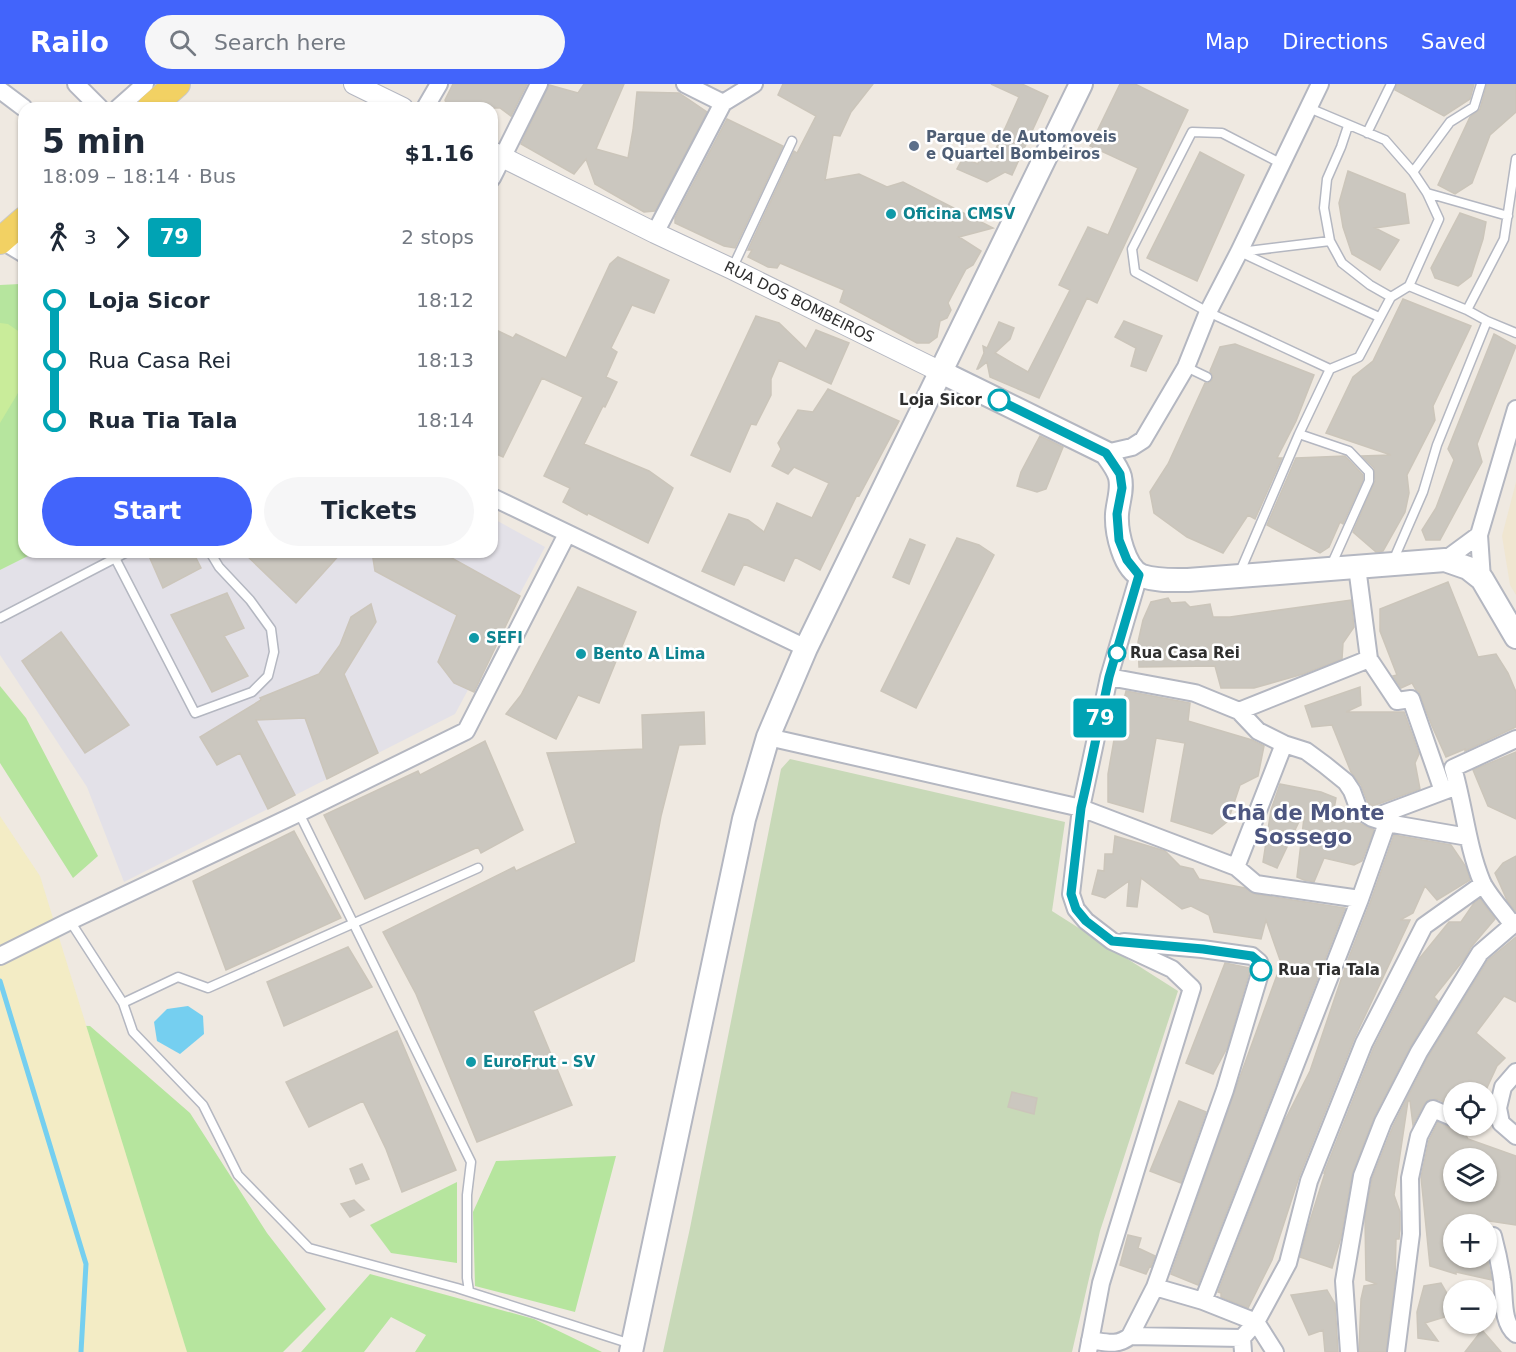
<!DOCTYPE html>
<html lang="en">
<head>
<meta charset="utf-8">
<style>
  body { margin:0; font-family:"DejaVu Sans",sans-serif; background:#f6f6f7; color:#1f2937; height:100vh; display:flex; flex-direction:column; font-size:22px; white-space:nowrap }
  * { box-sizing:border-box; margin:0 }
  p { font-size:20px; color:#747a83 }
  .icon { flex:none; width:33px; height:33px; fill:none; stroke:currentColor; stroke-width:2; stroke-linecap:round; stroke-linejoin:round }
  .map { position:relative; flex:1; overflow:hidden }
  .side { position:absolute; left:18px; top:18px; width:480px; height:456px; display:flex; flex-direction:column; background:#fff; border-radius:18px; box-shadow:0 2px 4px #0004 }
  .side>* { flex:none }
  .badge { padding:0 12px; border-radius:4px; font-size:21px; line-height:39px }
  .tools { position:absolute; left:1443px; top:998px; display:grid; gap:12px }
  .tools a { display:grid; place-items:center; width:54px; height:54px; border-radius:50%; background:#fff; box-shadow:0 2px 4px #0004; font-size:30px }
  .map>.badge { position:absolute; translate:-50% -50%; box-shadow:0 0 0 3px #fff }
  .legs { display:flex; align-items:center; gap:9px; height:66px; padding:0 24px; font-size:20px }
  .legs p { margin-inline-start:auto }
  .headline { display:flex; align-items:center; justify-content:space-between; height:102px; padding:0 24px }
  h1 { font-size:33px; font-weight:700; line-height:45px }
  .button { display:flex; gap:12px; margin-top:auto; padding:12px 24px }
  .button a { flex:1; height:69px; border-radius:36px; background:#4264fb; color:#fff; font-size:24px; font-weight:700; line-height:69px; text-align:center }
  .button a+a { background:#f6f6f7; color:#1f2937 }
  ul { padding:0 24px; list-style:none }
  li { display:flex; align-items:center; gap:21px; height:60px; font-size:22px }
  li i { display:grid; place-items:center; width:9px; height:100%; margin:0 8px; background:currentColor }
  li i::after { content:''; width:15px; height:15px; margin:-8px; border:4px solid; border-radius:50%; background:#fff }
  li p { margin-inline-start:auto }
  li:first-child i { background:linear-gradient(#0000 50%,currentColor 0) }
  li:last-child i { background:linear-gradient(currentColor 50%,#0000 0) }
  header { display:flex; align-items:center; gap:36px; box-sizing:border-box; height:84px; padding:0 30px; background:#4264fb; color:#fff }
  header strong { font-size:28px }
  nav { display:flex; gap:33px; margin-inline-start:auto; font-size:21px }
  .search { width:420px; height:54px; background:#f6f6f7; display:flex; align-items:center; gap:15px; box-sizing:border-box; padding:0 21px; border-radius:33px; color:#747a83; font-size:22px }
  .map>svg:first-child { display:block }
  .industrial { fill:#e3e1e8 }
  .education { fill:#f0e6d1 }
  .green { fill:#b6e59e }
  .sand { fill:#f3ecc5 }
  .cemetery { fill:#c8d9b8 }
  .pitch { fill:#c9ec9a }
  .water { fill:#75cff0 }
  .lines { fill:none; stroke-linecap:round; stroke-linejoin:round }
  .stream { stroke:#75cff0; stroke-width:5 }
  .building { fill:#cbc7bf; stroke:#cbc5ba; stroke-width:1.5; fill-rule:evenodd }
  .service-casing { stroke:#b4b7c1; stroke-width:11 }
  .minor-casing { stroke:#b4b7c1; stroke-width:20 }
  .tertiary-casing { stroke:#b4b7c1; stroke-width:22 }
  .secondary-casing { stroke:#b4b7c1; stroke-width:26 }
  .primary-casing { stroke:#c9c9c9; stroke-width:28 }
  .service { stroke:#fff; stroke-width:8 }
  .minor { stroke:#fff; stroke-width:16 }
  .tertiary { stroke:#fff; stroke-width:20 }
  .secondary { stroke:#fff; stroke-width:22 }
  .primary { stroke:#f2d163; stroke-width:26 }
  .line-1-casing { stroke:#fff; stroke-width:14 }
  .line-1 { stroke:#00a3b4; stroke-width:9 }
  .service-dot { fill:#5c6f8a; stroke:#fff; stroke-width:2 }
  .culture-dot { fill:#0f9aa8; stroke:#fff; stroke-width:2 }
  .stop-1-dot { fill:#fff; stroke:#00a3b4; stroke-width:3 }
  .labels { text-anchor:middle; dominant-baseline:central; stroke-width:5; stroke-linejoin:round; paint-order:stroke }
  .service-label { font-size:15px; font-weight:bold; fill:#4e5e75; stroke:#fff; text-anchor:start }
  .culture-label { font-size:15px; font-weight:bold; fill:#0d838f; stroke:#fff; text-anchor:start }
  .street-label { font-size:15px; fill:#2e2e2e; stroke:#fff }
  .stop-label { font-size:15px; font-weight:bold; fill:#2e2e2e; stroke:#fff; text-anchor:start }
  .district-label { font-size:21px; font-weight:bold; fill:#4d5680; stroke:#fff }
</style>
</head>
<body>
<header>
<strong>Railo</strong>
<div class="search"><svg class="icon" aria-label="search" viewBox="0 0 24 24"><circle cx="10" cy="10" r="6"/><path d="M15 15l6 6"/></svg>Search here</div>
<nav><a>Map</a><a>Directions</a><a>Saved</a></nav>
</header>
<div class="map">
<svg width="1516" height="1268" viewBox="0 0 1516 1268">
  <rect width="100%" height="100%" fill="#efe9e1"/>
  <path class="industrial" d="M492 434 545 463 455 630 124 798 87 703 0 571V486L35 468H492Z"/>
  <path class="education" d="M1516 398V511L1510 501 1502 452Z"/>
  <path class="green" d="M20 200 24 202V468H36L0 486V201Z
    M0 602 26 634 98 772 73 794 0 679Z
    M26 940 90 942 190 1029 267 1149 326 1225 283 1268H174Z
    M616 1072 575 1228 475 1202 473 1128 496 1077Z
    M457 1098V1179L391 1169 370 1141Z
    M370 1190 534 1235 602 1268H415L426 1251 391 1233 364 1268H301Z"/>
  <path class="sand" d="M0 732 40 792 187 1268H0Z"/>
  <path class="cemetery" d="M790 675 1065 738 1052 827 1178 907 1100 1147 1072 1268H663L690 1144 781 685Z"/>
  <path class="pitch" d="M0 239 8 240 24 251V299L0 339Z"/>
  <path class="water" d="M188 922 203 932 204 950 180 970 157 957 154 938 167 925Z"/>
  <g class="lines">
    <path class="stream" d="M0 897 86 1180 81 1268"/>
  </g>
  <path class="building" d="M453 0H527L511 32 500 24H448L445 16Z
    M584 0H624L596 65 628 74 633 46 637 8 679 9 707 28 655 127 644 128 595 100 586 75 574 90 521 60 549 1 578 9Z
    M783 0H873L851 28 840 52 833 51 825 96 859 90 887 103 903 98 993 144 959 153 981 167 973 181 966 185 948 219 951 226 947 234 940 237 937 253 929 259H917L840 218 844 206 780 179 777 184 768 183 748 173 752 166H748L794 67 797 69 816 32 778 11Z
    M991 0H1022L1048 12 1012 91 1005 88 987 98 957 85 963 74 978 80 982 64 994 69 1019 13Z
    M1120 0H1135L1188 26 1097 219 1087 214 1039 314 990 293 987 278 978 285H977L984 269 983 262 987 264 999 238 1014 244 1010 255 995 269 1028 288 1070 206 1059 201 1088 143 1108 151 1138 84 1090 62Z
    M1397 0H1474L1470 15 1444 32 1395 6Z
    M1487 0H1516V28L1490 51 1472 99 1455 110 1438 101 1470 33 1480 25Z
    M727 35 783 62 735 164 724 162 675 139V134Z
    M1200 68 1244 91 1197 197 1147 174Z
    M1348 87 1405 110 1409 139 1375 144 1399 156 1380 186 1352 170 1343 143 1339 119Z
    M1460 129 1486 138 1483 155 1471 192 1458 202 1435 194 1431 184Z
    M618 173 669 196 654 229 632 221 611 264 617 268 606 293 617 298 605 323 603 322 584 360 649 387 673 404 648 459 588 429 587 431 563 418 570 404 544 392 583 313 542 294 503 373 492 368V244L513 254 516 250 566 274 610 180Z
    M1403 215 1471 242 1433 322 1435 336 1407 391 1409 409 1405 428 1383 467 1376 468 1353 448 1375 397 1374 384 1362 372 1391 371 1326 349 1353 293 1373 277Z
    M756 232 779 239 806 265 816 246 849 259 831 300 779 276 771 295V311L756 341 751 340 730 388 691 371Z
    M1124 237 1162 252 1146 287 1131 282 1136 264 1115 253Z
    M1494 250 1516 262 1477 360 1482 378 1440 456H1426L1422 446 1436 424 1454 376 1448 365Z
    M1235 260 1314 291 1296 337 1277 374H1282L1255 435 1248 431 1223 469 1187 453 1154 429 1150 408 1168 380 1205 299H1208L1212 296 1213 292 1210 287 1220 263Z
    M828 305 899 337 859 412 857 411 820 486 795 473 784 497 744 480 734 501 702 487 729 430 748 436 764 448 777 419 812 434 829 399 794 383 788 390 772 382 781 365 778 359 798 326 813 328Z
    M1040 352 1063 363 1046 405 1037 408 1017 402 1021 388Z
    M1345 372 1363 391V396L1343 440 1340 438 1329 463 1320 469 1267 441 1296 374Z
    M957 454 979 461 994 471 916 624 881 607Z
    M910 455 925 461 909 500 893 493Z
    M156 468H193L201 484 163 504 149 472Z
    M243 468H342L296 519Z
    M372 468H441L520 512 474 608 454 599 438 578 457 531 375 487Z
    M1448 498 1478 573 1496 570 1508 589 1516 608V643L1465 667V665L1446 673 1432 642 1419 608 1416 606 1412 599 1401 604 1393 592 1397 591 1380 547V525Z
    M578 503 636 528 599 619 578 611 556 655 506 630 521 611Z
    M227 509 244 544 224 552 248 592 212 608 171 531Z
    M1168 514 1171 519 1185 518 1190 523 1210 520 1213 533H1230L1351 516 1354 543 1343 559 1342 575 1303 590 1254 604H1221L1215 582 1139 583 1138 558 1143 536 1151 518Z
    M371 520 376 538 344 590 378 669 327 695 305 634 256 636 295 711 268 725 240 669 217 681 200 653 261 616 260 614 319 590 340 561 351 533Z
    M61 548 129 641 85 669 22 577Z
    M1360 603 1361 621 1346 628H1404L1419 670 1415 679 1420 705 1373 722 1368 719 1361 701 1351 688 1332 641 1312 643 1305 622Z
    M1126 607 1190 619 1188 637 1252 656 1264 662 1258 692 1240 701 1228 737 1212 750 1171 737 1185 659 1156 654 1143 728 1108 718V690L1114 656Z
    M704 628 705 660 679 661 661 732 634 877 533 927 572 1021 477 1058 416 910 383 848 514 783 516 787 576 759 547 669 643 665 642 631Z
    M485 657 523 746 481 769 478 763 365 815 324 731 418 687 420 691Z
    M1516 668V735L1488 722 1473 686Z
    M1280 700 1321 708 1336 714 1333 731 1359 739 1374 746 1362 777 1354 781 1324 774 1314 798 1304 796 1297 793 1305 725 1277 784 1263 778 1271 726Z
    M294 747 341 834 226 886 193 797Z
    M1394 751 1451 761 1466 783 1470 796 1437 816 1425 802 1413 829 1400 836H1410L1354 955 1299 1093 1272 1176 1248 1224 1221 1213V1209L1218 1208 1283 1040 1310 987 1346 881 1370 819Z
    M1115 752 1165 767 1180 782 1193 785 1199 795 1245 804 1254 810 1345 824 1198 1201 1171 1190 1241 990 1277 891 1286 893 1266 836 1261 855 1214 848 1209 831 1191 822 1182 825 1141 794 1137 823 1127 822 1129 797 1105 814 1092 810 1098 786 1104 787 1105 770H1113Z
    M1516 772V828L1507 816 1495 789 1503 779Z
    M1480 815 1495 835 1471 863 1465 874 1434 913 1438 917 1410 963 1374 1033 1352 1090 1341 1153 1332 1184 1300 1173 1308 1143 1325 1089H1324L1374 963 1419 875 1449 838H1461L1474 819Z
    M1516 853V918L1504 912 1476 949 1505 974 1497 982 1485 1008H1454V1022L1437 1015 1428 1016 1424 1020 1413 1041 1410 1017H1408L1394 1111 1400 1128V1145L1399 1155H1396L1395 1195 1386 1268H1359L1361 1215 1364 1202 1377 1200 1366 1196 1365 1134 1372 1095 1393 1042 1428 973 1488 876Z
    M348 863 372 903 284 942 267 898Z
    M1225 879 1250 884V886L1227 964 1213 990 1186 979Z
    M397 947 456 1086 402 1108 386 1065 363 1017 309 1043 286 998Z
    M1012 1008 1037 1014 1034 1030 1008 1023Z
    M1179 1017 1206 1028 1181 1099 1150 1087Z
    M1438 1038 1450 1044H1462L1468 1055 1516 1072V1141L1476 1135 1478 1140H1447L1454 1173H1487L1492 1196 1456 1188V1190L1430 1182 1421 1093 1429 1056ZM1454 1074H1486V1107H1454Z
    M362 1080 369 1095 356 1100 350 1085Z
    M354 1116 364 1126 350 1133 341 1120Z
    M1128 1151 1141 1154 1138 1164 1155 1172 1151 1183 1150 1182 1146 1190 1120 1181Z
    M1441 1199 1449 1213 1445 1233 1425 1239 1438 1257 1418 1254 1417 1228 1424 1202Z
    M1327 1206 1335 1220 1338 1268H1325L1323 1246 1309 1251 1291 1211Z
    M1482 1246 1501 1268H1465Z"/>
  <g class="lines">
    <defs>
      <path id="service" d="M1309 24 1385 56 1413 88 1427 109 1439 135 1409 202 1467 226
        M1367 49 1391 0
        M1516 75 1504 155 1467 226 1487 237 1516 249
        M1282 80 1222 49 1192 48 1132 165 1135 188 1208 228 1330 285 1359 273 1391 213 1409 202
        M1413 88 1450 38 1474 23 1481 0
        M1427 109 1508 132
        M1330 157 1342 179 1370 201 1391 213
        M1240 168 1330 157 1324 124 1327 95 1341 63 1348 42
        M1240 168 1379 233
        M732 185 792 57
        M1186 283 1207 293
        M1299 350 1349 367 1369 388V397L1330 484
        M115 474 195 629 252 608 268 592 274 568 271 545 250 516 219 483 210 468
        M1393 477 1423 408 1437 361 1487 237
        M1239 490 1299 350 1330 285
        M0 534 127 468
        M299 729 471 1078 467 1111V1194L469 1207
        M70 837 123 919 133 948 203 1021 238 1091 309 1164 457 1204 631 1260
        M123 919 178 893 208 904 478 784"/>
      <path id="minor" d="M76 0 100 24
        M685 0 723 19
        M0 6 24 24
        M118 24 145 0
        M425 24 439 0
        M492 94 539 0
        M655 149 723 19 754 0
        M1 156 24 170
        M1106 369 1132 363 1143 356 1186 283 1208 228 1239 168 1320 0
        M492 413 806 564
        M1445 476 1479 451
        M1357 483 1369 575 1397 617 1411 615 1443 707
        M1482 495 1479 451 1516 325
        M1109 593 1195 609 1239 627 1369 575
        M1239 627 1258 647 1284 660 1306 667 1325 681 1346 698 1352 707 1359 726 1372 734 1387 739
        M768 653 1081 724 1236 783 1256 800 1360 815
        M1372 734 1452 704
        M1236 783 1284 660
        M1512 840C1504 828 1488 811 1482 798 1467 762 1464 721 1453 684L1516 655
        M0 872 70 837 299 729 466 647 567 450
        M1516 988 1503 1003 1498 1024 1501 1039 1516 1052
        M1493 1152C1497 1167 1500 1181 1502 1195 1505 1212 1501 1238 1516 1250
        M1155 1203 1203 1217 1256 1238 1242 1254 1243 1268
        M1203 1217 1360 815 1387 739 1468 753
        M1130 1252 1242 1254
        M1090 1256C1105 1258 1117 1263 1130 1252L1155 1203 1225 1006 1261 886 1259 878 1252 872 1202 865 1124 858
        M1088 1268 1101 1199 1192 904 1172 885 1112 857 1086 837 1076 825 1071 810 1081 724 1109 593 1139 491
        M1275 1268 1256 1238 1288 1179 1309 1097 1364 959 1424 842 1483 800
        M1349 1268 1344 1197 1362 1092 1383 1038 1419 968 1480 869 1516 838
        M1396 1268 1411 1150 1410 1094 1419 1052 1433 1025 1454 1034"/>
      <g id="tertiary">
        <path d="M354 0 403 24"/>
        <path id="s1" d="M492 68 655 149 732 185 941 288"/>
      </g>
      <path id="secondary" d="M941 288 1106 369C1111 376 1118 385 1120 393 1123 406 1118 417 1117 430 1116 448 1124 485 1142 492 1157 497 1172 496 1188 496L1445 476 1468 484 1482 495 1516 553
        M631 1268 744 735 768 653 806 564 1081 0"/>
      <path id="primary" d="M150 24 177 0
        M0 157 24 136"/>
    </defs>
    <use href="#service" class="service-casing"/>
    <use href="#minor" class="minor-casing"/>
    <use href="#tertiary" class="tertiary-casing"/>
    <use href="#secondary" class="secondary-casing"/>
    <use href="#primary" class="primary-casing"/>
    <use href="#service" class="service"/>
    <use href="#minor" class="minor"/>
    <use href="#tertiary" class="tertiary"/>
    <use href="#secondary" class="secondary"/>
    <use href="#primary" class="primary"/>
  </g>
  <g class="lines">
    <defs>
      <path id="line-1" d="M999 316 1106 369 1120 390 1122 404 1117 430 1119 456 1127 476 1139 491 1109 593 1086 702 1081 724 1071 810 1076 825 1086 837 1112 857 1203 865 1252 872 1259 878 1261 886"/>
    </defs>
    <use href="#line-1" class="line-1-casing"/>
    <use href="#line-1" class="line-1"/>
  </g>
  <circle class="service-dot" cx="914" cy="62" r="6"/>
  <g class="culture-dot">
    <circle cx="891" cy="130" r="6"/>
    <circle cx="474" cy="554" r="6"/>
    <circle cx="581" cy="570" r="6"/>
    <circle cx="471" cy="978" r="6"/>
  </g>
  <g class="stop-1-dot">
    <circle cx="999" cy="316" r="10"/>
    <circle cx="1117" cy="569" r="8"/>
    <circle cx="1261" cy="886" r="10"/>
  </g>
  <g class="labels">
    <g class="service-label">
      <text x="926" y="53">Parque de Automoveis<tspan x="926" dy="17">e Quartel Bombeiros</tspan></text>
    </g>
    <g class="culture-label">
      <text x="903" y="130">Oficina CMSV</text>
      <text x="486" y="554">SEFI</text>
      <text x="593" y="570">Bento A Lima</text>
      <text x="483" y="978">EuroFrut - SV</text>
    </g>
    <g class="street-label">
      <text stroke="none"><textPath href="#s1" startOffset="342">RUA DOS BOMBEIROS</textPath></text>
    </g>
    <g class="stop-label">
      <text x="982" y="316" text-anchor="end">Loja Sicor</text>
      <text x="1130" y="569">Rua Casa Rei</text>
      <text x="1278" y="886">Rua Tia Tala</text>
    </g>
    <g class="district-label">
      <text x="1303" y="729">Chã de Monte<tspan x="1303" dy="24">Sossego</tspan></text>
    </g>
  </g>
</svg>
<div class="tools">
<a><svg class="icon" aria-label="locate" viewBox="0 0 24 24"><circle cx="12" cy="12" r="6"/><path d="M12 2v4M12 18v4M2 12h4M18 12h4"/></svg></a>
<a><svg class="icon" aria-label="layers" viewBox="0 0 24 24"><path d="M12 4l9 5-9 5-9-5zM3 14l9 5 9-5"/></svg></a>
<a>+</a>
<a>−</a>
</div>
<b class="badge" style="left:1100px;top:634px;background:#00a3b4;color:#fff">79</b>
<section class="side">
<div class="headline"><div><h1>5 min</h1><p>18:09 – 18:14 · Bus</p></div><b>$1.16</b></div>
<div class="legs"><svg class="icon" aria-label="walk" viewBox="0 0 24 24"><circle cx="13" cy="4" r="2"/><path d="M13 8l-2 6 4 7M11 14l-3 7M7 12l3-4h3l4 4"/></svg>3<svg class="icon" aria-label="forward" viewBox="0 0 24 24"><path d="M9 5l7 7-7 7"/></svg><b class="badge" style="background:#00a3b4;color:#fff">79</b><p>2 stops</p></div>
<ul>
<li><i style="color:#00a3b4"></i><b>Loja Sicor</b><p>18:12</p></li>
<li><i style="color:#00a3b4"></i><span>Rua Casa Rei</span><p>18:13</p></li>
<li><i style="color:#00a3b4"></i><b>Rua Tia Tala</b><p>18:14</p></li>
</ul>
<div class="button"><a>Start</a><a>Tickets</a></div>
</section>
</div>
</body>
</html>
